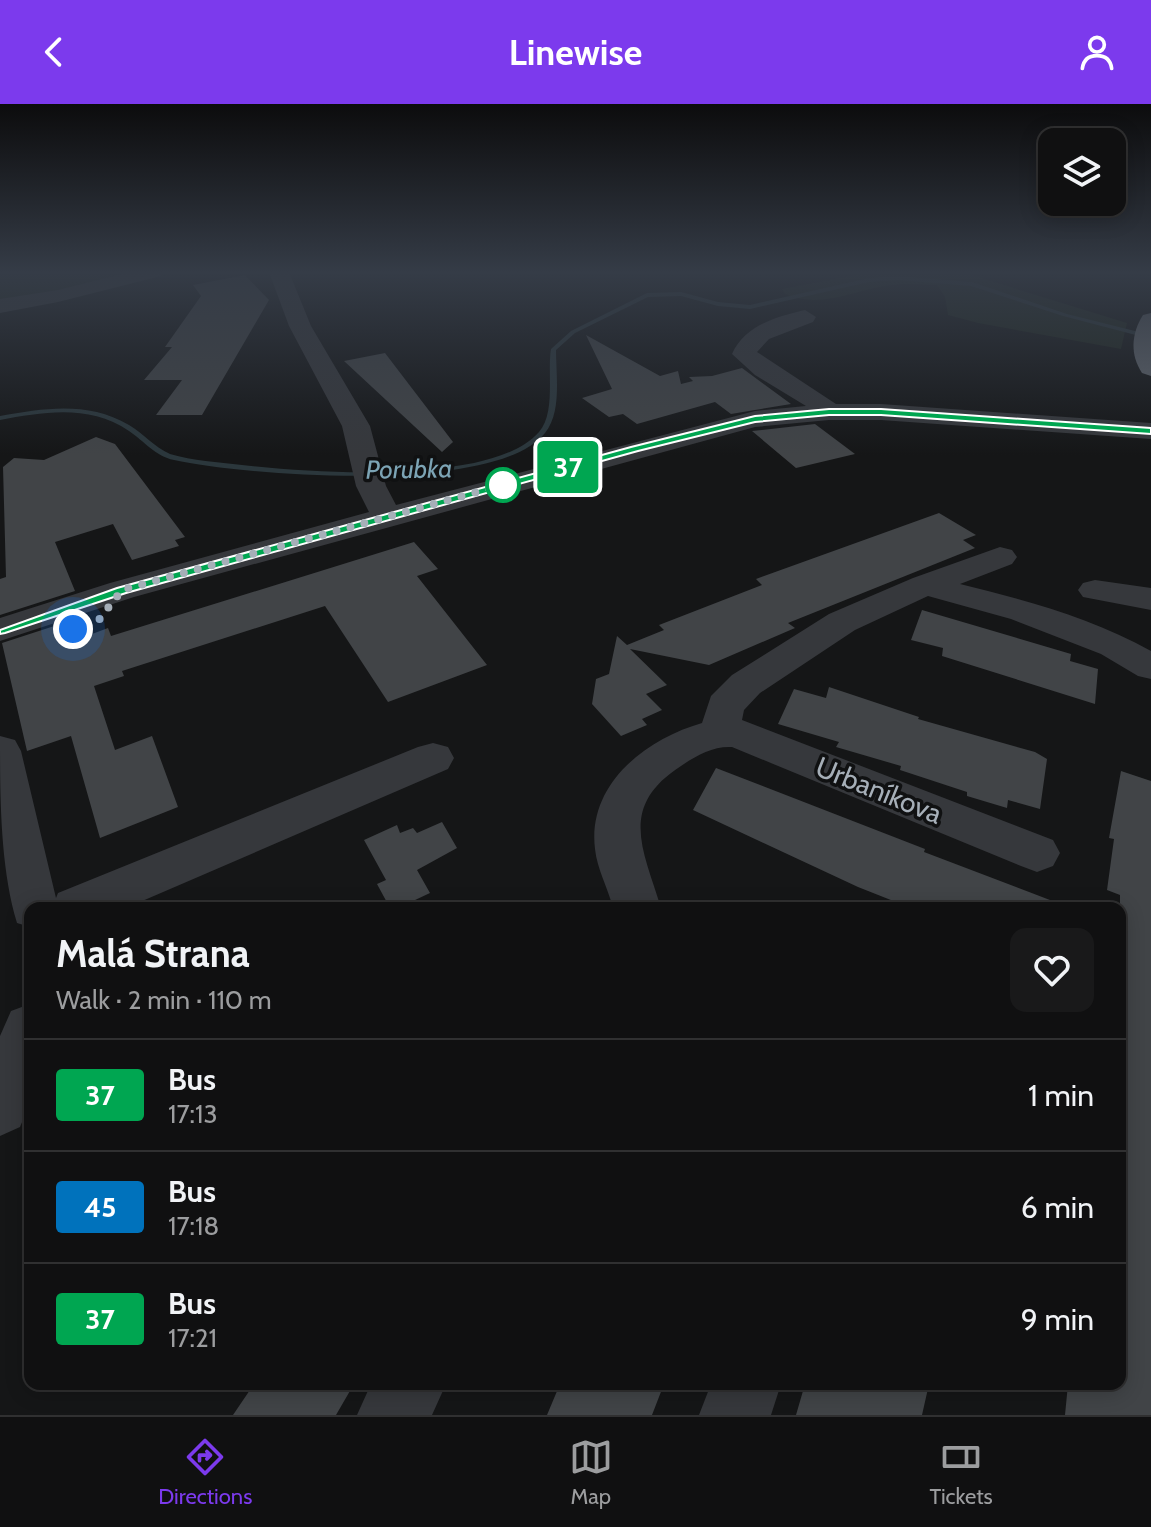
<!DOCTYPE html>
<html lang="en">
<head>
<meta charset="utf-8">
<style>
  body { margin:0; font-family:Cabin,sans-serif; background:#19191a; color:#f1f3f6; height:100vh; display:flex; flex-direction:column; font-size:30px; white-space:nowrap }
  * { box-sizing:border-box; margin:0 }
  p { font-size:26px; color:#9c9d9f }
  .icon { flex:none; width:44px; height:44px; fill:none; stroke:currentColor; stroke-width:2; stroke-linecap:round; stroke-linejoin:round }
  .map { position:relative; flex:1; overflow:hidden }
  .side { position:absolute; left:24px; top:798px; width:1102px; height:488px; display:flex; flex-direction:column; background:#101011; border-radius:16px; box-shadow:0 4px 20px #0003,0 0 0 2px #303031 }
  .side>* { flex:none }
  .badge { padding:0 16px; border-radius:6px; font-size:28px; line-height:52px }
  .buttons { position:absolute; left:1038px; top:24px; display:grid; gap:16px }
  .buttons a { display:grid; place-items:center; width:88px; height:88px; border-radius:16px; background:#101011; box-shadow:0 4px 20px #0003,0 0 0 2px #303031; font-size:40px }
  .you { position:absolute; width:40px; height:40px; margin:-20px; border:6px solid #fff; border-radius:50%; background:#1a73e8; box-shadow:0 0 0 12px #1a73e833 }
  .map>.badge { position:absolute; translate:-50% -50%; box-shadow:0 0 0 4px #fff }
  .round { display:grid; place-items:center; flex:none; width:84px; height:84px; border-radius:16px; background:#19191a }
  .head { display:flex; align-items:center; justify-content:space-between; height:136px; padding:0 32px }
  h1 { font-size:38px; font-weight:800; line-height:60px }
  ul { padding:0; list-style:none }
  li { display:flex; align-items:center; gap:24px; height:112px; padding:0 32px; border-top:2px solid #303031 }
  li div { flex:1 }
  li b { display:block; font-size:30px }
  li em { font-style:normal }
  li .badge { min-width:88px; font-weight:700; text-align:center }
  header { display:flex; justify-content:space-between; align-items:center; height:104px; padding:0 32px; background:#7c3aed; color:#fff; font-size:36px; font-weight:800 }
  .dock { display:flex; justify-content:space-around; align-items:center; height:112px; border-top:2px solid #303031; background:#101011; font-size:22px; color:#9c9d9f }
  .dock a { display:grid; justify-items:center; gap:4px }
  .dock .current { color:#7c3aed }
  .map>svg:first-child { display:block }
  .green { fill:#1f271f }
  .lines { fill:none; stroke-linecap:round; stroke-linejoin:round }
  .stream { fill:#2b373c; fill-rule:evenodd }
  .building { fill:#414447 }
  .street { fill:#36383c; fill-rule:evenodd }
  .highway { fill:#62676e; fill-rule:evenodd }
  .line { fill:#00a651; stroke:#fff; stroke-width:2 }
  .walk { stroke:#a6afb8; stroke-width:8; stroke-dasharray:0 14.4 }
  .stop-dot { fill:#fff; stroke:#00a651; stroke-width:4 }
  .labels { text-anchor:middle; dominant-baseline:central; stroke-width:7; stroke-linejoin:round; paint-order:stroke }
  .far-water-label { font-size:26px; font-style:italic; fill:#7ca4b5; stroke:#101112 }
  .street-label { font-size:28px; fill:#a6afb8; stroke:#101112 }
</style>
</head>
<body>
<header><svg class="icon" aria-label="back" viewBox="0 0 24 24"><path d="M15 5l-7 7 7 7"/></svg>Linewise<svg class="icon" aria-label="person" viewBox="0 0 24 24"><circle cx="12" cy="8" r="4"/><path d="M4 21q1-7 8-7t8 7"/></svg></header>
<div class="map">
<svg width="1151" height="1311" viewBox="0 0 1151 1311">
  <rect width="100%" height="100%" fill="#151617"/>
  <path class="green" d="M0 168H130L59 187 0 197Z
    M872 168H962L1127 219 1121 245 978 219 948 211 945 193 937 181C923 181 907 179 892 181 856 185 821 206 785 190L782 185Z"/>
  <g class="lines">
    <path class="stream" d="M897 172 972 178 1067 210 1151 231V235L1063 212 971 182 897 176 869 178 750 205 718 202 681 192 648 193 575 229 556 246C556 271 562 308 545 329 496 391 248 372 174 356 155 352 144 337 129 327 89 300 44 308 0 316V312C45 304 88 297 129 321 144 330 154 343 170 350 193 357 218 358 242 361 315 369 402 373 474 359 496 354 523 346 539 328 556 309 547 268 551 245L571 227 647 189 681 188 718 198 750 201 869 174Z"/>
  </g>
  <path class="building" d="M245 171 269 196 202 311H156L182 276H144L172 243H165L201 192 193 181Z
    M586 231 660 272 678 267 681 280 693 277 689 273 712 272 742 264 791 300 731 310 715 298 637 320 623 310 609 313 582 294 612 285Z
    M385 249 453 338 442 348 344 257Z
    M815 320 855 350 796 364 752 327Z
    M96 333 115 340 185 433 175 436 179 442 132 456 113 420 55 438 75 487 0 511V475L6 473 3 363 14 354 44 356Z
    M939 409 976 431 963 436 975 444 788 519 795 524 709 561 630 545 667 581 646 590 662 606 642 615 647 621 621 632 592 600 596 575 609 570 617 532 627 541 664 526 659 521 762 481 756 475Z
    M414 438 438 465 417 472 487 561 388 598 325 502 122 567 124 572 94 582 115 646 152 632 178 703 100 734 71 632 27 647 2 539 85 512 92 530 108 524 111 532Z
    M922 506 1071 550 1070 557 1098 565 1095 600 942 552 943 544 911 536Z
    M829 583 919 613 918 615 1035 648 1047 655 1040 705 1008 696 1007 704 967 692V688L900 666 901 662 836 643 839 638 778 620 794 585 826 594Z
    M716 664 925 745 924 748 1063 801 1062 804H911L858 783 693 706Z
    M1121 667 1151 677V1311H1065L1068 1280H1120V791L1107 786 1114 735 1109 734Z
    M442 718 457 744 417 766 430 789 398 804H390L377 780 386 776 364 736 397 721 400 729 413 724 417 729Z
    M254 1280H354L336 1311H233Z
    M560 1280H664L652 1311H547Z
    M805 1280H929L922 1311H796Z"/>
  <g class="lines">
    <path class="street" d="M130 168H164L161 172 58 198 0 209V195L58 186Z
      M269 168H289L311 222 370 322 386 382 396 401 755 307 806 302 755 271 732 250C745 221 776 213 805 206L816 213 813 218 769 235 757 248 836 300H881L1151 319V335L881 316H829L755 323 134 493 0 537V514L110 479 369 408 356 382 342 322 289 222Z
      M1000 443 1012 446 1017 453 1012 460 960 480C1025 496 1092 514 1151 547V575L1138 572 1101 550 1011 515 928 492 855 526 760 589 744 606 742 616 1053 736 1060 749 1053 762 1037 768 1021 762 732 643C713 642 697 651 681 662 617 703 644 747 661 804H613C608 784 597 765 595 745 587 680 646 635 702 619L711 592 732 571 829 510 913 474Z
      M1095 476 1151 484V506L1083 493 1078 486 1083 479Z
      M0 632 15 636 21 647 56 794 58 789 418 643 433 639 448 643 454 654 448 665 126 804H30V823L17 819C0 763 0 692 0 632Z
      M30 900V999L20 1023 0 1032V932L11 907Z
      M371 1280H446L432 1311H357Z
      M711 1280H781L771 1311H699Z"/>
    <path class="highway" d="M1151 209V272L1142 269C1130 251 1131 230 1143 211Z"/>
  </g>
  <linearGradient id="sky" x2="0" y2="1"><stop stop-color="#0c0c0d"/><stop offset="0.48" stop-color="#353c47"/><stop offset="1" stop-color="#353c47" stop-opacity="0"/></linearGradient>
  <rect width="1151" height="351" fill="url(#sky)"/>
  <path class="line" d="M829 305H881L1151 324V330L881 311H829L755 318 638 347 126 489 5 529 0 530V526L117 484 631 343 755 312Z"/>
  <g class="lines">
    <path class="walk" d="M73 525 98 517 122 486 503 381"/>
  </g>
  <circle class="stop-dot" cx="503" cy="381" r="16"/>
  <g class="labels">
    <g class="far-water-label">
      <text transform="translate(409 365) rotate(-1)">Porubka</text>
    </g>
    <g class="street-label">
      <text transform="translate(879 686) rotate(22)">Urbaníkova</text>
    </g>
  </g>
</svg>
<div class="buttons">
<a><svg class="icon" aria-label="layers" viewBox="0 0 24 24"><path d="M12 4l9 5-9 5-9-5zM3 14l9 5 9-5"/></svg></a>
</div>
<div class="you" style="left:73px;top:525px"></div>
<b class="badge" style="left:568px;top:363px;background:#00a651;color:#fff">37</b>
<section class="side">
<div class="head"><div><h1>Malá Strana</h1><p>Walk · 2 min · 110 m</p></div><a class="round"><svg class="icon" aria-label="heart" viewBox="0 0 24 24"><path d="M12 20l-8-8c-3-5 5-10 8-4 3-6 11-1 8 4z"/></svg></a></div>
<ul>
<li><span class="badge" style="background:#00a651;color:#fff">37</span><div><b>Bus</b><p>17:13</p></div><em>1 min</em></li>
<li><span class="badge" style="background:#0072bc;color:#fff">45</span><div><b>Bus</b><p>17:18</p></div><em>6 min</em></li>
<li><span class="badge" style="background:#00a651;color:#fff">37</span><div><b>Bus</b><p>17:21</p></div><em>9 min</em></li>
</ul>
</section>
</div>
<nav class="dock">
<a class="current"><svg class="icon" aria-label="directions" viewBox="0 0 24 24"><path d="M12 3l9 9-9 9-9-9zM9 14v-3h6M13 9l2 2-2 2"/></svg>Directions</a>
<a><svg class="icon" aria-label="map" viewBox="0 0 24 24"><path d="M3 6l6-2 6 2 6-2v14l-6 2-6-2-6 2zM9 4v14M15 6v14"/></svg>Map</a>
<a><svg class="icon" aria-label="tickets" viewBox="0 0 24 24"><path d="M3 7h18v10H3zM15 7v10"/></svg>Tickets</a>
</nav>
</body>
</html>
